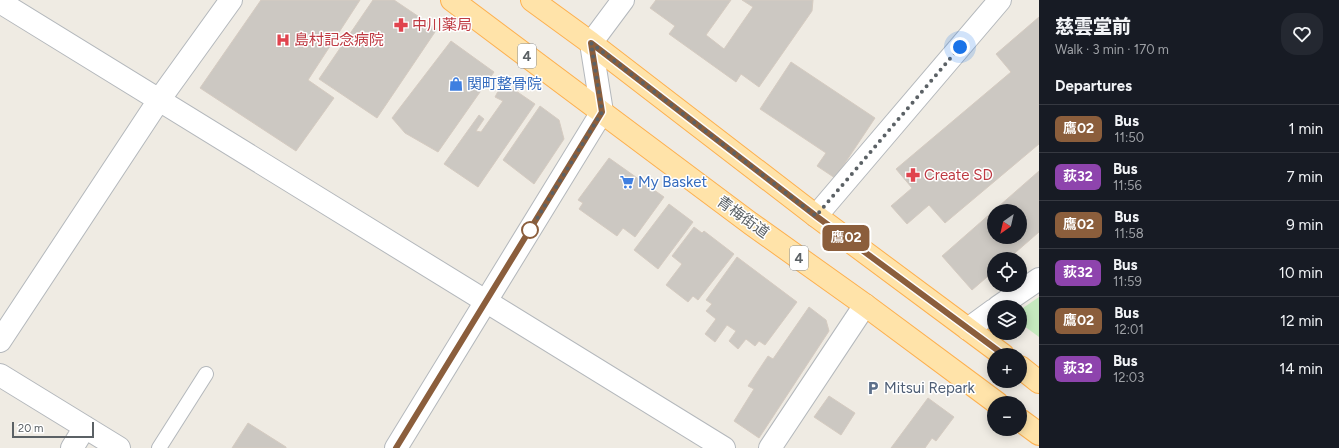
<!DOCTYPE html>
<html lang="en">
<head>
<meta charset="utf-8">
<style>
  body { margin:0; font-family:Figtree,"Noto Sans JP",sans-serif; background:#242831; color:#f1f3f6; height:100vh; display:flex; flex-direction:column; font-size:15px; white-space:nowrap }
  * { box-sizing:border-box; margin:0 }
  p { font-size:13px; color:#9ea1a6 }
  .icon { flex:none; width:22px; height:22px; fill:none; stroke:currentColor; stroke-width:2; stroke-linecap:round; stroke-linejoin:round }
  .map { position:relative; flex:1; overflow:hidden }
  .sheet { display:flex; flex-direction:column; background:#171b24; width:300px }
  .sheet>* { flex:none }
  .badge { padding:0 8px; border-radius:6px; font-size:14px; line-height:26px }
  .needle { width:26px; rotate:214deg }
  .fabs { position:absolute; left:987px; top:204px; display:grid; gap:8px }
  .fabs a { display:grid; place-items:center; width:40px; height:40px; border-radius:50%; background:#171b24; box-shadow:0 2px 10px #0003; font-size:20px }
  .scale { position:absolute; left:12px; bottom:10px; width:82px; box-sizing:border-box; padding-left:4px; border:2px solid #5b6165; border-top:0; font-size:11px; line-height:14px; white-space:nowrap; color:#5b6165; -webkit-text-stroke:3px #fff; paint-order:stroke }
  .you { position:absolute; width:20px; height:20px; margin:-10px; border:3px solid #fff; border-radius:50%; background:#1a73e8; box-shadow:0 0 0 6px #1a73e833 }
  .map>.badge { position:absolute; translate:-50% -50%; box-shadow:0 0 0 2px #fff }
  h2 { padding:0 16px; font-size:15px; line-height:36px }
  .round { display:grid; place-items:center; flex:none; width:42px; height:42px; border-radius:16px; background:#242831 }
  .head { display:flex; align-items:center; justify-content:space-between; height:68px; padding:0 16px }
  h1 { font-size:19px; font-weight:800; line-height:30px }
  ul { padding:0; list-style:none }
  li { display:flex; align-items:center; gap:12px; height:48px; padding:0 16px; border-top:1px solid #363941 }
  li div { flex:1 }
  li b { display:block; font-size:15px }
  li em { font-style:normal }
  li .badge { min-width:44px; font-weight:700; text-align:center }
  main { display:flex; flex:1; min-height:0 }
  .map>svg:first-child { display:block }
  .green { fill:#c5e9be }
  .building { fill:#ccc8c2; stroke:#d5cbc1; fill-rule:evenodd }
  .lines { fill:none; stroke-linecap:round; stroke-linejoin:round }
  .service-casing { stroke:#b4b8bc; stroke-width:16 }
  .minor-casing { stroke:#b4b8bc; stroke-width:24 }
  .tertiary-casing { stroke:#b4b8bc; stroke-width:24 }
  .primary-casing { stroke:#fdb04f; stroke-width:24 }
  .service { stroke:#fff; stroke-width:14 }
  .minor { stroke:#fff; stroke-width:22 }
  .tertiary { stroke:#fff; stroke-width:22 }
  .primary { stroke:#ffe3a9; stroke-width:22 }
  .line-casing { stroke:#fff; stroke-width:9 }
  .line { stroke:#8b5e3c; stroke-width:6 }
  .walk { stroke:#5b6165; stroke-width:4; stroke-dasharray:0 7.2 }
  .stop-dot { fill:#fff; stroke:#8b5e3c; stroke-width:2 }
  .labels { text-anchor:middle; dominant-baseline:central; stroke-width:3; stroke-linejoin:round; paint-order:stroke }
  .shield { fill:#fff; stroke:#8c9093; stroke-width:1 }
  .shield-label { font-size:14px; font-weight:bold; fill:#5b6165 }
  .health-label { font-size:15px; fill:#be3a42; stroke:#fff; text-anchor:start }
  .shop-label { font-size:15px; fill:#366cbe; stroke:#fff; text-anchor:start }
  .street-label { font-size:15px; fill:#5b6165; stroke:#fff }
  .service-label { font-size:15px; fill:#4e5e75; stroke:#fff; text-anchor:start }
</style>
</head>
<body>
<main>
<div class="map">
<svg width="1039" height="448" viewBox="0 0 1039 448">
  <rect width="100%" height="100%" fill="#efebe3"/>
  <path class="green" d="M1039 297V337L1020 323V310Z"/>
  <path class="building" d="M261 0H360L308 80 334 98 296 151 200 88Z
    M373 0H394L437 29 377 118 319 79Z
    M656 0H731L706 35 724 49 753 7 742 0H813L812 11 759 87 741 74 736 82 669 34 675 26 650 8Z
    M1039 17V144L945 223 929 205 907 224 891 206 912 188 896 169 1011 72 996 54Z
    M451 41 494 72 438 152 405 133 392 118Z
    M791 62 875 118 835 178 817 166 826 153 760 109Z
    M503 82 535 104 478 187 444 164 479 115 484 119 476 131 481 132 503 101 495 97Z
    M540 106 559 120 564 139 534 184 503 160Z
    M609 158 664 197 635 237 623 228 617 236 579 209 583 203 578 200Z
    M1039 171V232L1008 259H994V271L972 290 942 256ZM994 211H1020V237H994Z
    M669 204 693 222 658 269 634 250Z
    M694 227 702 233 704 231 734 254 698 300 693 296 688 302 666 285 682 264 672 256Z
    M737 257 797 302 765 345 759 341 755 346 746 339 738 349 729 341 736 331 727 325 715 342 705 334 716 319 706 311 712 304 706 300Z
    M809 307 826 320 829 331 759 438 734 421 754 389 748 386 768 356 773 359Z
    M829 396 855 413 841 435 814 417Z
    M928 398 954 417 936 441 932 438 925 448H891Z
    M248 423 286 447V448H232Z"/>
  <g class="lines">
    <defs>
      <path id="service" d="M159 448 206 374"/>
      <path id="minor" d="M0 2 724 448
        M591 43 623 0
        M816 216 1000 0
        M998 307 1039 279
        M968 329 994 310
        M0 341 159 100 231 0
        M0 375 119 448
        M72 448 85 427
        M770 448 865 305"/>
      <path id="tertiary" d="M396 448 602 112 591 43"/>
      <path id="primary" d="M452 0 750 223 865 305 997 403
        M532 0 591 43 816 216 1003 355
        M1020 367 1039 382
        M1020 420 1039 434"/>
    </defs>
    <use href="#service" class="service-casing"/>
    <use href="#minor" class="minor-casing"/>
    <use href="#tertiary" class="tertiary-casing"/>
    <use href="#primary" class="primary-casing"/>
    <use href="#service" class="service"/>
    <use href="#minor" class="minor"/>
    <use href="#tertiary" class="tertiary"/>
    <use href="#primary" class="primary"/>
  </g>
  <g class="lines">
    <defs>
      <path id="line" d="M396 448 602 112 591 43 816 216 1004 355"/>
    </defs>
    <use href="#line" class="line-casing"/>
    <use href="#line" class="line"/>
    <path class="walk" d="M530 230 602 112 591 43 816 216 960 47"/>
  </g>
  <defs>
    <symbol id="pharmacy-bare" viewBox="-9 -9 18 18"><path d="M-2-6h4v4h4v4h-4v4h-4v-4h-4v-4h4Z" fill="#e0444e" stroke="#fff" stroke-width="2.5" paint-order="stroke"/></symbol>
    <symbol id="hospital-bare" viewBox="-9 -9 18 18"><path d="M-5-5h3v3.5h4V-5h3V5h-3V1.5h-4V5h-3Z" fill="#e0444e" stroke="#fff" stroke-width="2.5" paint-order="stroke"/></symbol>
    <symbol id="shop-bare" viewBox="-9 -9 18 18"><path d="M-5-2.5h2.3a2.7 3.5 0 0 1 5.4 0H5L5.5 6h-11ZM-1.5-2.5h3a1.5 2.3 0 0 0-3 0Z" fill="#3f7fe0" stroke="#fff" stroke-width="2.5" paint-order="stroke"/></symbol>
    <symbol id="supermarket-bare" viewBox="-9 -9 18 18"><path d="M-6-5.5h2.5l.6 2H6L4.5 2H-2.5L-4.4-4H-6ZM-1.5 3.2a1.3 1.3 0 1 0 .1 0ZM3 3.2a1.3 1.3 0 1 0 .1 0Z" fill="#3f7fe0" stroke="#fff" stroke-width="2.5" paint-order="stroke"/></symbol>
    <symbol id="parking-bare" viewBox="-9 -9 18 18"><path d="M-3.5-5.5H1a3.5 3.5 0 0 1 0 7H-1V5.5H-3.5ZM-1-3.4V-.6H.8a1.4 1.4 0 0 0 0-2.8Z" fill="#5c6f8a" stroke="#fff" stroke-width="2.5" paint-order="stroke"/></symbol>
  </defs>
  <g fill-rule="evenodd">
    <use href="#pharmacy-bare" x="391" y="15" width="20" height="20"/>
    <use href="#hospital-bare" x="273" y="30" width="20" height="20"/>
    <use href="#shop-bare" x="446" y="74" width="20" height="20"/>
    <use href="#pharmacy-bare" x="903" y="165" width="20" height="20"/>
    <use href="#supermarket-bare" x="617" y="172" width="20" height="20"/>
    <use href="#parking-bare" x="863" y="378" width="20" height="20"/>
  </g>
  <circle class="stop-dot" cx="530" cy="230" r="8"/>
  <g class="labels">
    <g class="shield">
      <rect x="518" y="44" width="18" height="24" rx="3"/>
      <rect x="790" y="246" width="18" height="24" rx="3"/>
    </g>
    <g class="shield-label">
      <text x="527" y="56">4</text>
      <text x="799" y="258">4</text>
    </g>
    <g class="health-label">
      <text x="412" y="25">中川薬局</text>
      <text x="294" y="40">島村記念病院</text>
      <text x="924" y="175">Create SD</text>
    </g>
    <g class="shop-label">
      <text x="467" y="84">関町整骨院</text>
      <text x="638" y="182">My Basket</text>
    </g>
    <g class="street-label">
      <text transform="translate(743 217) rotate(36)">青梅街道</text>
    </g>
    <g class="service-label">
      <text x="884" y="388">Mitsui Repark</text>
    </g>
  </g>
</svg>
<div class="fabs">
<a><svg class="needle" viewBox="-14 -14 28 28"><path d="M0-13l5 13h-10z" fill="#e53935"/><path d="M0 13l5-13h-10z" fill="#9ea1a6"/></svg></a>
<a><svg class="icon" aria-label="locate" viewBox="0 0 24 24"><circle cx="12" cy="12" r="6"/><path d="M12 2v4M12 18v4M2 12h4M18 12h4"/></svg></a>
<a><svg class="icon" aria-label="layers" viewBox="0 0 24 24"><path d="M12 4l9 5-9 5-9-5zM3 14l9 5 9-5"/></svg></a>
<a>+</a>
<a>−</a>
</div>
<div class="scale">20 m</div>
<div class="you" style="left:960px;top:47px"></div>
<b class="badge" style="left:846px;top:238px;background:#8b5e3c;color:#fff">鷹02</b>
</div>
<section class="sheet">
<div class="head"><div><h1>慈雲堂前</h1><p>Walk · 3 min · 170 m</p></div><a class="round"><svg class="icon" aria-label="heart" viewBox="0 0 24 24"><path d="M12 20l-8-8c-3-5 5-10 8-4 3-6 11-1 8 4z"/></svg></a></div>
<h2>Departures</h2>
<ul>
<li><span class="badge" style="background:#8b5e3c;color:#fff">鷹02</span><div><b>Bus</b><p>11:50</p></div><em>1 min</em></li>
<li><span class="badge" style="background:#8e44ad;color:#fff">荻32</span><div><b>Bus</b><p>11:56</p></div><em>7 min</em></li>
<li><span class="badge" style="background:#8b5e3c;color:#fff">鷹02</span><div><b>Bus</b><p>11:58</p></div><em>9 min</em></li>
<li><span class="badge" style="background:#8e44ad;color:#fff">荻32</span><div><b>Bus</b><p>11:59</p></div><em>10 min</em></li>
<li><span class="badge" style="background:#8b5e3c;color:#fff">鷹02</span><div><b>Bus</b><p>12:01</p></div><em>12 min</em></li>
<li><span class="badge" style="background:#8e44ad;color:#fff">荻32</span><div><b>Bus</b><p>12:03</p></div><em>14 min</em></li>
</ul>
</section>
</main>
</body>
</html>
